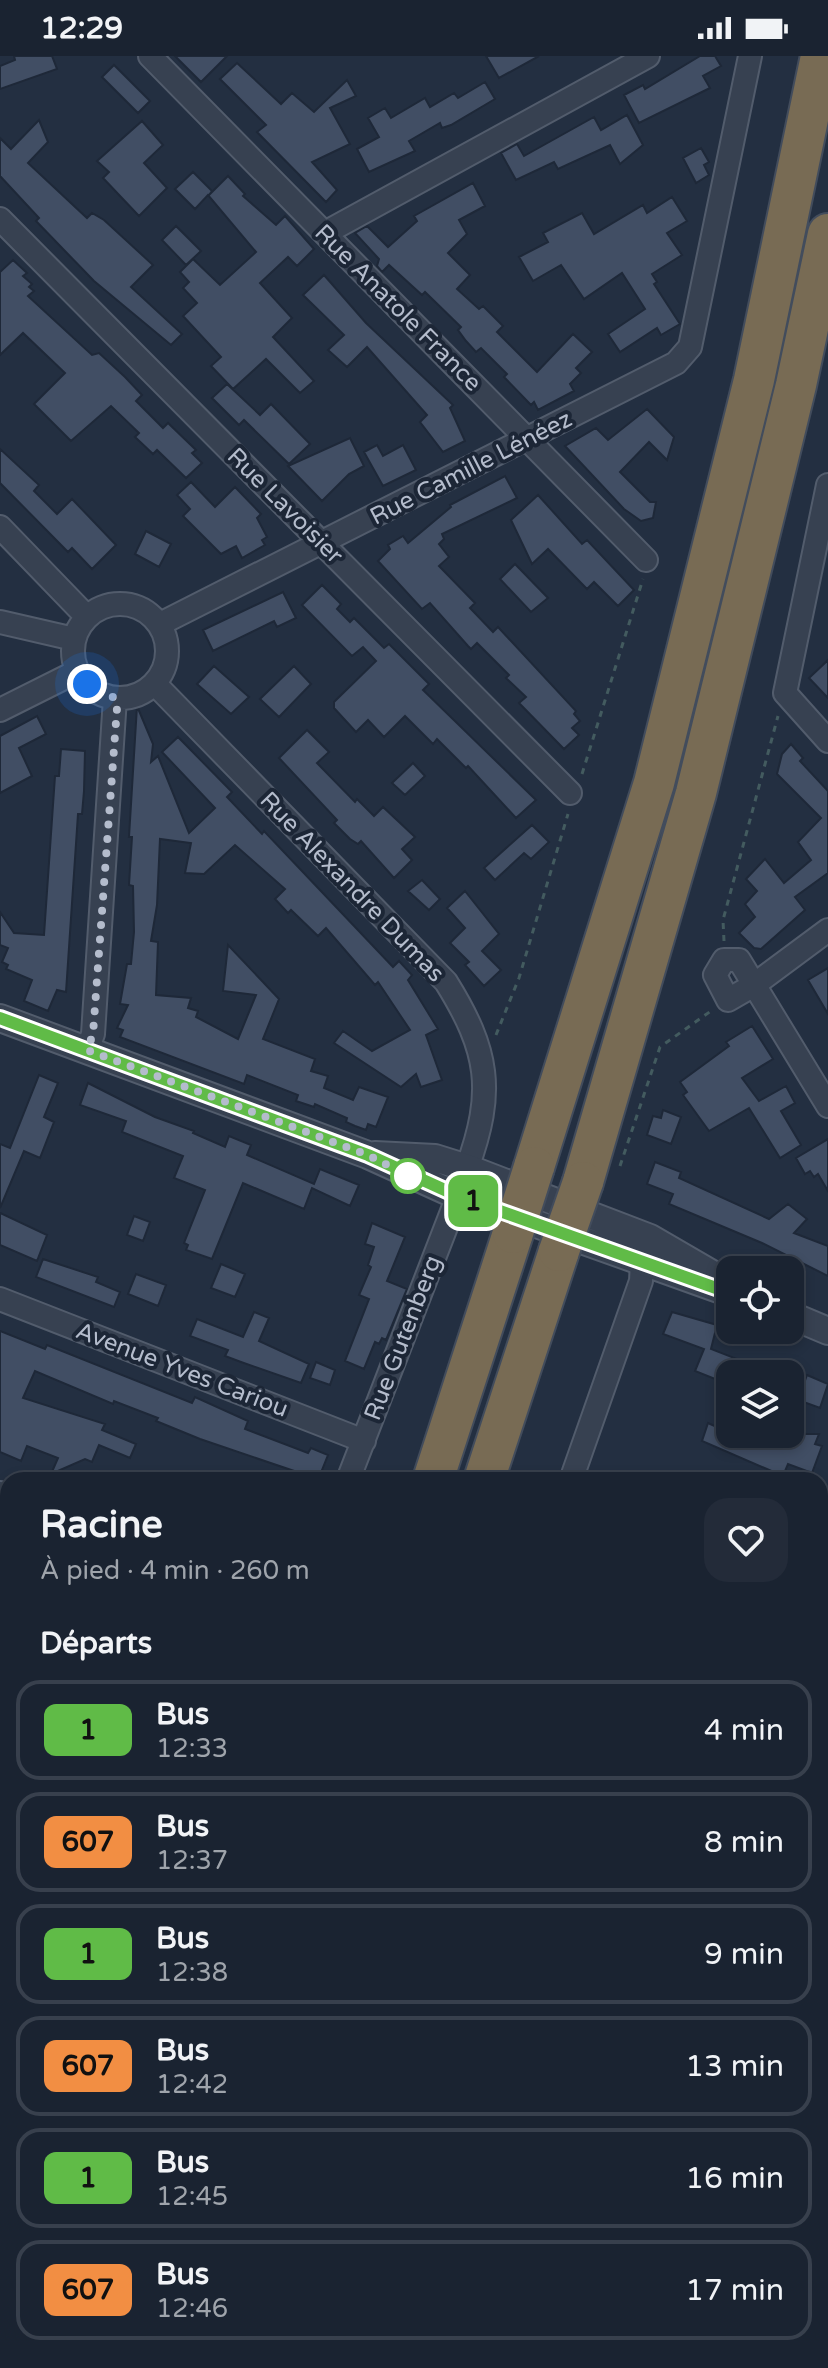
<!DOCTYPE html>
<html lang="fr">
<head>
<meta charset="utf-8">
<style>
  body { margin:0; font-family:"Varela Round",sans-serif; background:#232b39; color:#f1f3f6; height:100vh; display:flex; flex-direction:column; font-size:30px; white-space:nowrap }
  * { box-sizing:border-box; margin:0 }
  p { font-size:26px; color:#9fa4ab }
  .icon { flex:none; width:44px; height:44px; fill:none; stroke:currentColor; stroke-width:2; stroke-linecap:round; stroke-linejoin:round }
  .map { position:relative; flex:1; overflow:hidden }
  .panel { position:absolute; left:0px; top:1416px; width:828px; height:896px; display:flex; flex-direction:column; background:#1a2331; border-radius:24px 24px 0 0; box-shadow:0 4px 12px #0003,0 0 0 2px #38404d }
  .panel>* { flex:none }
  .badge { padding:0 16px; border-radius:12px; font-size:28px; line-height:52px }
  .tools { position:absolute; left:716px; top:1200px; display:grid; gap:16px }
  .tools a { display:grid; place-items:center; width:88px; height:88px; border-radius:16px; background:#1a2331; box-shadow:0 4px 12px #0003,0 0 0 2px #38404d; font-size:40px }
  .you { position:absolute; width:40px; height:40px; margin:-20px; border:6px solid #fff; border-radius:50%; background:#1a73e8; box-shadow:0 0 0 12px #1a73e833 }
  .map>.badge { position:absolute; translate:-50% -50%; box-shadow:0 0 0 4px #fff }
  h2 { padding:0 40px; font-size:30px; line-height:72px }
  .round { display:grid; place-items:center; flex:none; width:84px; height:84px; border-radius:24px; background:#232b39 }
  .headline { display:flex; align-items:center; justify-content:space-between; height:136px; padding:0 40px }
  h1 { font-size:38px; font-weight:700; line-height:60px }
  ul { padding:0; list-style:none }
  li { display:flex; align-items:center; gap:24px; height:100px; margin:0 16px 12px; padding:0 24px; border:4px solid #38404d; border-radius:24px }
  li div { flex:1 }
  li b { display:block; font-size:30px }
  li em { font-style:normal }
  li .badge { min-width:88px; font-weight:700; text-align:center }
  .status { display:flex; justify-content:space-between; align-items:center; height:56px; padding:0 40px; background:#1a2331; direction:ltr }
  .status svg { height:22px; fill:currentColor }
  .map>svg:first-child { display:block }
  .building { fill:#414e64; stroke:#1e2838; stroke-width:2 }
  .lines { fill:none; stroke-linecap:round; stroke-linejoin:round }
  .minor-casing { stroke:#525c6c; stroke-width:26 }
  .tertiary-casing { stroke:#525c6c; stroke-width:30 }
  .motorway-casing { stroke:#424c5c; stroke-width:44 }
  .path { stroke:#435b5f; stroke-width:3; stroke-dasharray:6 6; stroke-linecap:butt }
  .minor { stroke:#374151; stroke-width:22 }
  .tertiary { stroke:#374151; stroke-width:26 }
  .motorway { stroke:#786b54; stroke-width:40 }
  .rail { stroke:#596478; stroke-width:6; stroke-dasharray:8 8; stroke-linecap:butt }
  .motorway-bridge-casing { stroke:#424c5c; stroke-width:44; stroke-linecap:butt }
  .motorway-bridge { stroke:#786b54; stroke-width:40 }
  .line-casing { stroke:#fff; stroke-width:18 }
  .line { stroke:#60bb47; stroke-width:12 }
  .walk { stroke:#b4bccc; stroke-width:8; stroke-dasharray:0 14.4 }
  .stop-dot { fill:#fff; stroke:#60bb47; stroke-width:4 }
  .labels { text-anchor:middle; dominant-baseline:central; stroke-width:8; stroke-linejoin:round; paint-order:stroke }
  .street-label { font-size:24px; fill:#b4bccc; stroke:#1c2636 }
</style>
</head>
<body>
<div class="status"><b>12:29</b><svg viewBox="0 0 49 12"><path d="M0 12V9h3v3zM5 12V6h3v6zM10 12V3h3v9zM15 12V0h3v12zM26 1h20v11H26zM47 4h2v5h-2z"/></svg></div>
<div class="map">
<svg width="828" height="2312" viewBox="0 0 828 2312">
  <rect width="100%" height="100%" fill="#232f41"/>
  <path class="building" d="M14 0H52L57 13 0 33V10L15 4Z
    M175 0H227L201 26Z
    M486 0H539L499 22Z
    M700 0H715L721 10 703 20 710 32 639 67 624 39 643 29 645 33Z
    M237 7 281 48 292 37 314 56 347 24 356 40 330 52 350 88 312 106 337 134 326 146 257 76 266 69 220 23Z
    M114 9 150 45 138 57 102 21Z
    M485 26 495 43 451 69 442 72 440 67 409 85 415 95 369 116 357 93 379 81 368 62 385 52 391 62 425 42 430 51 454 37 458 42Z
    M627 59 643 89 620 108 610 89 558 113 554 106 516 124 501 97 517 88 524 100 594 61 601 74Z
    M39 64 48 86 28 107 87 162 92 157 104 164 153 209 131 231 182 278 171 289 94 225 36 165 39 162 0 120V82L11 93Z
    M142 65 163 89 144 107 167 132 139 160 103 122 109 116 97 105Z
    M701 92 709 106 704 109 709 119 696 127 683 102Z
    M193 116 212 135 209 139 228 120 245 138 243 140 276 169 285 160 314 193 297 210 288 201 260 227 292 262 273 281 314 325 300 337 266 303 233 333 211 310 221 301 183 260 197 247 183 232 189 226 180 216 193 203 220 229 256 196 208 139 195 153 175 133Z
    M473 127 485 150 459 164 467 178 448 197 470 219 457 233 479 253 483 250 503 270 497 276 537 316 573 278 592 296 576 312 581 317 570 328 574 335 538 354 534 346 531 349 504 321 507 318 481 292 476 296 466 285 458 274 461 271 425 236 422 239 389 209 382 216 377 210 379 203 355 177 367 170 388 191 417 165 414 160Z
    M672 141 687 165 667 177 682 199 652 218 657 226 654 228 680 268 661 279 657 272 620 296 608 278 645 253 622 217 584 243 561 209 533 225 519 201 548 186 543 177 582 157 594 178 643 149 647 157Z
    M176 170 201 195 186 209 162 184Z
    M13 204 27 217 23 220 32 228 29 231 34 235 28 240 92 299 99 297 125 321 142 339 136 345 163 372 168 367 196 394 192 397 202 407 186 422 157 394 153 398 135 381 139 377 111 350 71 385 34 348 65 317 23 277 0 299V216Z
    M324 219 366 267 453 349 450 352 465 385 443 396 420 366 427 359 367 291 347 311 328 294 344 279 303 239Z
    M227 328 260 359 271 348 310 388 289 408 244 364 239 369 212 342Z
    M647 353 674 381 667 404 649 386 620 416 650 446H656L653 462 641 465 624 453 565 390 596 372 608 384Z
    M350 382 364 410 349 418 322 445 288 410Z
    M377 389 383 400 403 389 416 414 383 430 364 396Z
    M0 393 39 429 34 435 57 458 72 443 116 489 92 513 72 492 68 496 0 427Z
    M505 420 517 442 442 478 444 483 439 488 449 501 439 510 475 547 470 552 493 576 498 571 576 655 574 658 580 665 572 672 579 679 564 693 519 647 526 641 506 622 509 619 477 587 471 593 468 590 430 547 422 553 378 505 390 493 388 489 403 480 408 487 451 451 450 449Z
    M191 426 215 451 235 431 261 458 257 462 267 481 262 484 265 489 242 502 236 490 221 498 183 460 190 453 177 439Z
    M538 439 582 488 587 484 634 534 618 550 594 526 587 533 548 493 532 508 511 464Z
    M146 475 171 488 159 511 135 498Z
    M515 508 548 542 531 556 500 523Z
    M322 529 341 548 337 553 350 566 354 562 384 592 389 588 429 628 423 634 536 744 516 762 468 710 466 712 437 683 433 688 405 660 384 681 368 664 356 676 334 652V646L376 605 363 591 352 600 302 549Z
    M283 536 296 562 277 571 274 565 213 595 203 574Z
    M828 604V642L809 622Z
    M214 610 249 641 231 658 197 628Z
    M294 610 311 628 279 661 260 643Z
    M137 650 153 688 151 706 158 700 189 777 215 752 162 696 178 681 232 736 227 741 262 778 264 775 393 911 399 905 412 919 408 924 438 973 426 979 442 1024 421 1031 416 1018 401 1031 334 987 343 975 372 995 410 974 378 926 375 929 326 872 318 880 291 854 288 857 275 843 285 833 235 789 204 818 185 817 191 787 160 783 157 849 151 885 158 886 156 939 191 942 188 952 198 955 196 961 238 983 256 939 223 935 228 889 279 943 263 983 315 1003 311 1015 328 1020 324 1032 353 1044 359 1031 388 1041 376 1071 368 1068 366 1074 355 1070 346 1066 347 1062 315 1048 314 1051 296 1045 298 1039 247 1019 244 1028 120 981 123 974 117 972 128 949 120 948 127 908H131L134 876 133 830 129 829 132 781H129Z
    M37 660 46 678 19 692 32 720 0 737V680Z
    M307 674 329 696 317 707 355 746 357 743 374 760 383 751 415 781 402 793 412 804 394 822 361 785 358 788 350 783 334 767 337 764 279 702Z
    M791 688 803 702 800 705 828 735V817L795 841 805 854 761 893 754 892 739 877 755 861 745 848 757 835 746 823 765 803 784 827 811 804 798 786 821 762 777 718 782 698Z
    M61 693 85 695 84 735 82 758H78L66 936 57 934 48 955 24 945 32 924 6 913 8 909 2 906 8 892 0 889V856L14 877 44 879 55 720H59Z
    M413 707 425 720 405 739 392 727Z
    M532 769 549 786 531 803 524 797 495 824 484 812Z
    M422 824 440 843 429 854 408 835Z
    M465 835 499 878 482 895 501 914 484 930 465 909 469 906 450 887 465 872 447 852Z
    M828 912V958L808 924Z
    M752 970 773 1003 742 1022 759 1045 786 1030 795 1047 781 1055 801 1089 780 1102 749 1052 709 1075 683 1039 687 1036 680 1026 729 990 726 986Z
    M39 1019 58 1027 44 1061 54 1066 40 1102 24 1095 0 1152V1088L10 1092Z
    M88 1027 155 1061 194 1075 193 1077 225 1091 229 1080 251 1089 247 1099 314 1128 320 1113 359 1129 350 1150 312 1132 304 1153 243 1127 212 1203 186 1194 188 1189 184 1187 205 1134 174 1122 183 1100 122 1076 126 1065 80 1049Z
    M663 1054 681 1061 671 1088 647 1079 653 1060 661 1062Z
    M828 1083V1135L818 1118 814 1121 810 1115 805 1118 796 1102Z
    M655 1106 681 1116 679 1122 769 1163 788 1148 807 1163 794 1177 828 1190V1220L762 1187 669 1148 673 1138 647 1128Z
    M0 1157 47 1179 37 1205 0 1189Z
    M134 1160 150 1166 143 1185 127 1179Z
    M372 1167 405 1181 387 1225 407 1233 386 1284 382 1282 379 1288 375 1286 364 1313 345 1305 369 1243 359 1239 371 1211 368 1209 374 1191 365 1188Z
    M43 1203 98 1221 96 1226 120 1236 114 1251 36 1221Z
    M221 1208 245 1218 235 1241 211 1232Z
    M136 1218 166 1229 158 1250 128 1238Z
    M254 1256 269 1262 259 1285 309 1308 301 1327 241 1306 225 1300 228 1294 190 1280 197 1263 243 1281Z
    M672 1256 717 1269 711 1293 737 1303 730 1329 695 1315 704 1293 663 1278Z
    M0 1275 45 1293 47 1289 192 1347 195 1341 248 1365 245 1373 308 1397 311 1392 328 1399 318 1424H298L300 1417 200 1383 156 1365 158 1362 114 1345 113 1348 35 1315 23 1342 105 1368 102 1374 136 1388 130 1402 99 1389 92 1406 85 1403 51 1418 58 1402 27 1390 21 1405 0 1396Z
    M316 1306 335 1314 330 1329 310 1322Z
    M807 1319 828 1328 820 1352 798 1344Z
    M708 1367 754 1388 758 1378H819L815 1388 822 1390 812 1417 788 1408 783 1420 702 1385Z"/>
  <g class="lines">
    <defs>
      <path id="minor" d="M150 0 646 504
        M0 163 570 737
        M325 177 648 0
        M828 429 785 637 828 685
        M0 471 87 561
        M73 595a47 47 0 1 1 94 0a47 47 0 1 1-94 0Z
        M0 566 74 583
        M160 568 676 307 690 291 750 0
        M155 628 446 926C489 995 495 1035 467 1112
        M0 654 78 615
        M828 874 754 929 728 944 715 919 724 904H739L828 1050
        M87 994 93 978 115 642
        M0 1243 364 1385
        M348 1424 458 1140
        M571 1424 641 1225 642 1205
        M0 1437 8 1441
        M820 1556 828 1559
        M0 1628 8 1632
        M820 1769 828 1772
        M0 1836 8 1839
        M820 2024 828 2039
        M0 2059 8 2062
        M820 2258 828 2252
        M820 2299 828 2305
        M527 2304 540 2312
        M731 2312 744 2304"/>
      <path id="tertiary" d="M0 962 368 1099 458 1140 730 1237
        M375 1099 435 1102 467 1112 650 1182 712 1218
        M790 1259 828 1275"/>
      <path id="motorway" d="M534 1111 654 727 754 324 821 0
        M583 1126 696 737 796 329 828 178
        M433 1424 513 1177
        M484 1424 559 1195
        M84 2312 87 2304
        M195 2312 197 2304"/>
    </defs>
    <use href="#minor" class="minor-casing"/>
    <use href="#tertiary" class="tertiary-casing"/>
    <use href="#motorway" class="motorway-casing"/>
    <path class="path" d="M582 718 643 523
      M724 885 723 864 778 660
      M496 979 519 922 568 758
      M620 1110 660 991 711 955"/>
    <use href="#minor" class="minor"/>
    <use href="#tertiary" class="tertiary"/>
    <use href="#motorway" class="motorway"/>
    <path class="rail" d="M0 2201 8 2206
      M0 2217 8 2221
      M0 2233 8 2237
      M0 2247 8 2251
      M15 2304 31 2312
      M120 2304 137 2312
      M144 2304 161 2312
      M177 2304 194 2312
      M200 2304 217 2312"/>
    <defs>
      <path id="motorway-bridge" d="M513 1177 534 1111
        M559 1195 583 1126
        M158 2312 161 2304"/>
    </defs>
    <use href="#motorway-bridge" class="motorway-bridge-casing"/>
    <use href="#motorway-bridge" class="motorway-bridge"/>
  </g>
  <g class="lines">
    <defs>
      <path id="line" d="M0 962 368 1099 458 1140 730 1237"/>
    </defs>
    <use href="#line" class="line-casing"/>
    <use href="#line" class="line"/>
    <path class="walk" d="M87 628 115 642 117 652 93 978 87 994 368 1099 408 1120"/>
  </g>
  <circle class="stop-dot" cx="408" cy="1120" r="16"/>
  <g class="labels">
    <g class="street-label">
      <text transform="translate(398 252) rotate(45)">Rue Anatole France</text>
      <text transform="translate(471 412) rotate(-27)">Rue Camille Lénéez</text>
      <text transform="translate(285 450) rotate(45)">Rue Lavoisier</text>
      <text transform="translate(352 831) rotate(46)">Rue Alexandre Dumas</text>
      <text transform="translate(403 1282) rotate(-69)">Rue Gutenberg</text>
      <text transform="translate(182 1314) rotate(21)">Avenue Yves Cariou</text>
    </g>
  </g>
</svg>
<div class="tools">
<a><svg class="icon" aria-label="locate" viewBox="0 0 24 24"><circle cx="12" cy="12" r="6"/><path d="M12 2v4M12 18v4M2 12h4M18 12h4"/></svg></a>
<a><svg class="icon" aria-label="layers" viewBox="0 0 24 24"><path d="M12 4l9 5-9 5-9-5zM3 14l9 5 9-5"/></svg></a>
</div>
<div class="you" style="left:87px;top:628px"></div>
<b class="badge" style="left:473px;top:1145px;background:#60bb47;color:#111">1</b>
<section class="panel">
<div class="headline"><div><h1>Racine</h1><p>À pied · 4 min · 260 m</p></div><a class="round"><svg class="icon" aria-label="heart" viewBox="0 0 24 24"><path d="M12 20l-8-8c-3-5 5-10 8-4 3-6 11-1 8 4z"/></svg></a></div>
<h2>Départs</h2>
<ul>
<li><span class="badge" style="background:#60bb47;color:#111">1</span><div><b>Bus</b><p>12:33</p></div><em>4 min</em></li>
<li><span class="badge" style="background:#f28e43;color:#111">607</span><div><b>Bus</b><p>12:37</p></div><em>8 min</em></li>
<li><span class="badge" style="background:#60bb47;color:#111">1</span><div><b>Bus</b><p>12:38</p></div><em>9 min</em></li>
<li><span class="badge" style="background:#f28e43;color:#111">607</span><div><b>Bus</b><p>12:42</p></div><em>13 min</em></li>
<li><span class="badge" style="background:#60bb47;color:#111">1</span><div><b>Bus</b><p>12:45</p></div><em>16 min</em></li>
<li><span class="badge" style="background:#f28e43;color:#111">607</span><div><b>Bus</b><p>12:46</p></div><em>17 min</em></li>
</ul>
</section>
</div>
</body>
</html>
